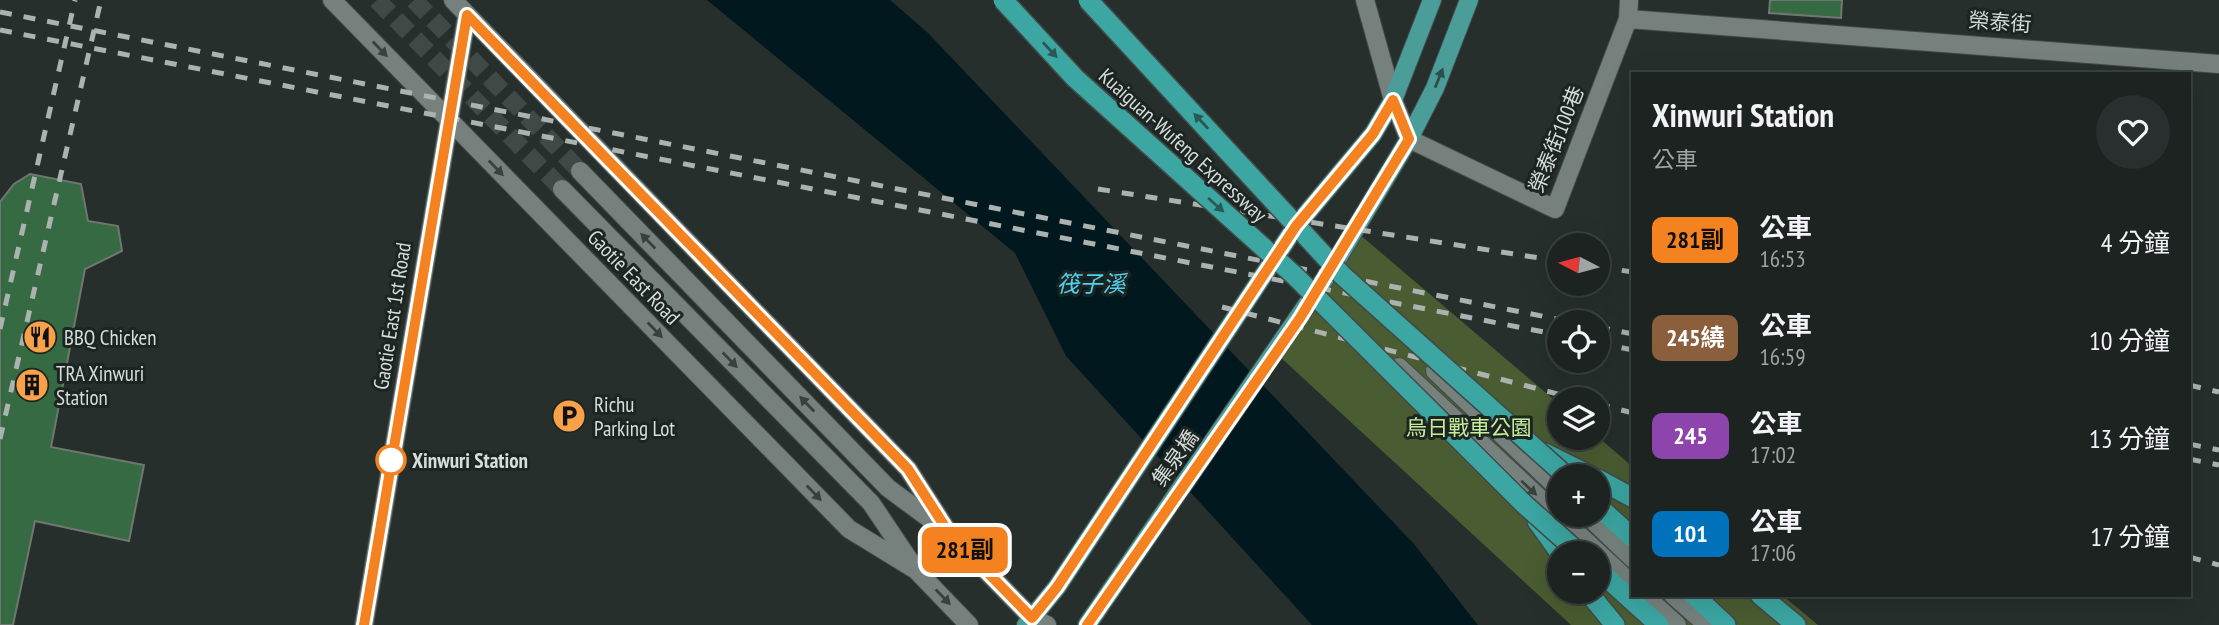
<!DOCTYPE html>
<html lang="zh-TW">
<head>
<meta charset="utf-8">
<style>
  body { margin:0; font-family:"PT Sans Narrow","Noto Sans TC",sans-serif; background:#292f2e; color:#f1f3f6; height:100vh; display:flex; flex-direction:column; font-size:26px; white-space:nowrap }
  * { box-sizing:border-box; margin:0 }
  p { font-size:23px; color:#a0a4a5 }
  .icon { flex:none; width:38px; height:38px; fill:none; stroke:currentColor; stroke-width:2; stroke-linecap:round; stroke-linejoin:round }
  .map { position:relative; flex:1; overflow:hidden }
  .drawer { position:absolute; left:1631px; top:72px; width:560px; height:525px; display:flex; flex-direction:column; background:#1c2321; border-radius:0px; box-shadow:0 7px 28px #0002,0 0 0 2px #3a403f }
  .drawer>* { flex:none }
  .badge { padding:0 14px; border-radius:10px; font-size:24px; line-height:46px }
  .needle { width:46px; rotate:276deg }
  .buttons { position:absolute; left:1547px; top:233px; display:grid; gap:14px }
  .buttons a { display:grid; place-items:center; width:63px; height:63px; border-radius:50%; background:#1c2321; box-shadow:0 7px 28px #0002,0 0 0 2px #3a403f; font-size:35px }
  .map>.badge { position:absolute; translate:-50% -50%; box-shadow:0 0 0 4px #fff }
  .round { display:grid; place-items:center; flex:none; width:74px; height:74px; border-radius:37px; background:#292f2e }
  .head { display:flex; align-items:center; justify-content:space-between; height:119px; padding:0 21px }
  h1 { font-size:33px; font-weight:600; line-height:52px }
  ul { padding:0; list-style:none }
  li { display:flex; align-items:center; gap:21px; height:98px; padding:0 21px }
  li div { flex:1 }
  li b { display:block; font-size:26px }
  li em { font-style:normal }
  li .badge { min-width:77px; font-weight:700; text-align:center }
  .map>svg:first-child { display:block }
  .green { fill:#4a5c31; fill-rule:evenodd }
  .water { fill:#00181e }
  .building { fill:#366a42; stroke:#6f7770; stroke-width:2 }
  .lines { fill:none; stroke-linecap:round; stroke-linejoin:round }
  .minor-tunnel { stroke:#414946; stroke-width:18; stroke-dasharray:18 9; stroke-linecap:butt }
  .minor-casing { stroke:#434a48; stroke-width:20 }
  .tertiary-casing { stroke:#434a48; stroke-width:20 }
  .primary-casing { stroke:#434a48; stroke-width:20 }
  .trunk-casing { stroke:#434a48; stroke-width:22 }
  .minor { stroke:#76817d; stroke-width:18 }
  .tertiary { stroke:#76817d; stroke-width:18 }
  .primary { stroke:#4a9d99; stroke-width:18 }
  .trunk { stroke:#3ba6a2; stroke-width:19 }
  .rail { stroke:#abb2b0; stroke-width:5; stroke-dasharray:12 12; stroke-linecap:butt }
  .trunk-bridge-casing { stroke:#434a48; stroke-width:22; stroke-linecap:butt }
  .trunk-bridge { stroke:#3ba6a2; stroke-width:19 }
  .oneway { fill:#38413d }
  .oneway2 { fill:#295955 }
  .oneway3 { fill:#2d4f4c }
  .line-casing { stroke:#fff; stroke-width:16 }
  .line { stroke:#f58220; stroke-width:10 }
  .stop-dot { fill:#fff; stroke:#f58220; stroke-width:3.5 }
  .labels { text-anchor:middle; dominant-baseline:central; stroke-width:6; stroke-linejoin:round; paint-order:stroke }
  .street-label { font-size:21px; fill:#d7dddb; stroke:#1d2522 }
  .poi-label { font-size:21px; fill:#d7dddb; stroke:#1d2522; text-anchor:start }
  .park-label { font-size:21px; fill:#c8ed99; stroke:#1d2522 }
  .stop-label { font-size:21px; font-weight:bold; fill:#d7dddb; stroke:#1d2522; text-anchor:start }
  .water-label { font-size:23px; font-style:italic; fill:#52d1ec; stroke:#1d2522 }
</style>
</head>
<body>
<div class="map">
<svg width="2219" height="625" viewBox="0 0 2219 625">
  <rect width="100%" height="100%" fill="#262f2c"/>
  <path class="green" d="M1352 228 1559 404V438L1598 437 1633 467V595H1782L1818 625H1571L1278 355ZM1559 476H1598V514H1559ZM1559 553H1598V592H1559Z"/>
  <path class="water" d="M707 0H890L928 33 1414 544 1478 625H1312L1066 356 1015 253Z"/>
  <path class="building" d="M1770 0H1842L1841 18 1769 13Z
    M30 174 81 184 88 221 118 226 122 251 85 269 51 447 144 465 129 541 35 521 13 625H0V202L14 184Z"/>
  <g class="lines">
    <path class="minor-tunnel" d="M377 0 562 189
      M414 0 580 171"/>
    <defs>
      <path id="minor" d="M332 0 849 529 916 570
        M453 0 908 469 949 533
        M1629 0 1628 19 2219 64
        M1409 139 1555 209 1628 19
        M580 171 888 488 949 533 1032 618 1047 625
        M562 189 871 503 916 570 969 625
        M1399 367 1633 585
        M1435 371 1559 489
        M1586 514 1633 559
        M1644 595 1677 625
        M1673 595 1707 625
        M364 625 467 15"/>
      <path id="tertiary" d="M1365 0 1393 100 1409 139"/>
      <path id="primary" d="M1026 625 1057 587 1296 226 1373 134 1393 100 1432 0
        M1087 625 1330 271 1409 139 1435 88 1469 0"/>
      <path id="trunk" d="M1545 453 1591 476
        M1598 479 1633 498
        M1598 506 1633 538
        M1537 521 1560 553
        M1598 570 1659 625
        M1588 592 1615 625
        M1694 595 1726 625
        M1760 595 1796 625"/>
    </defs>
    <use href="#minor" class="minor-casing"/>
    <use href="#tertiary" class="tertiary-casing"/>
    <use href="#primary" class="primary-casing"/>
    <use href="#trunk" class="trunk-casing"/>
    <use href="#minor" class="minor"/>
    <use href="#tertiary" class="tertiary"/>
    <use href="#primary" class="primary"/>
    <use href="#trunk" class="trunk"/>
    <path class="rail" d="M0 12 1572 322
      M0 30 1559 335
      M1098 189 1559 261
      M1598 267 1633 272
      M1222 307 1577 399
      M1598 327 1633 334
      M0 329 75 0
      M1598 343 1633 350
      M2189 385 2219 392
      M1598 404 1633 413
      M0 439 101 0
      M2189 444 2219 450
      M2189 459 2219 465
      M2189 557 2219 565"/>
    <defs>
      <path id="trunk-bridge" d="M1003 0 1075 78 1295 276 1524 504 1579 553
        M1088 0 1342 275 1566 476"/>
    </defs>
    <use href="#trunk-bridge" class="trunk-bridge-casing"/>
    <use href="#trunk-bridge" class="trunk-bridge"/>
  </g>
  <defs><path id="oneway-solid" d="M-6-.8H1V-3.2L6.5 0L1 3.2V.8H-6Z" transform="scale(1.75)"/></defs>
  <g class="oneway">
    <use href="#oneway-solid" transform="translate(380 49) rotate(46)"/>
    <use href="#oneway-solid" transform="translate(496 168) rotate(46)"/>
    <use href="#oneway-solid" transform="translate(648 241) rotate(-134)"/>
    <use href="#oneway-solid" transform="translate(655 330) rotate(46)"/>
    <use href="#oneway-solid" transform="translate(730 360) rotate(46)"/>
    <use href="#oneway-solid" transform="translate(807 404) rotate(-134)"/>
    <use href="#oneway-solid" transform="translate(1529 488) rotate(43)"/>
    <use href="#oneway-solid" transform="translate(814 493) rotate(46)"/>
    <use href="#oneway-solid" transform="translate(943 597) rotate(46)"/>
  </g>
  <g class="oneway2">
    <use href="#oneway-solid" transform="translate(1050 50) rotate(47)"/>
    <use href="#oneway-solid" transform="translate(1201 121) rotate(-133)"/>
    <use href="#oneway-solid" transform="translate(1216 205) rotate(42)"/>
  </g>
  <use class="oneway3" href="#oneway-solid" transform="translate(1439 78) rotate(-68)"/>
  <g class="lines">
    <defs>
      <path id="line" d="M364 625 467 15 908 469 949 533 1032 618 1057 587 1296 226 1373 134 1393 100 1409 139 1300 318 1087 625"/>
    </defs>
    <use href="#line" class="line-casing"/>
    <use href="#line" class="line"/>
  </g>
  <defs>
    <symbol id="restaurant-disc" viewBox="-11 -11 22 22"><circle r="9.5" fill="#f8a14a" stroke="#1d2522"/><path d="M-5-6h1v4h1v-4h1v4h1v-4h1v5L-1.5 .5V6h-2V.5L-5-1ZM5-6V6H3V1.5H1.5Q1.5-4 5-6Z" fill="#111"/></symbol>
    <symbol id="building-disc" viewBox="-11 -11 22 22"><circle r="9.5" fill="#f8a14a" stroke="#1d2522"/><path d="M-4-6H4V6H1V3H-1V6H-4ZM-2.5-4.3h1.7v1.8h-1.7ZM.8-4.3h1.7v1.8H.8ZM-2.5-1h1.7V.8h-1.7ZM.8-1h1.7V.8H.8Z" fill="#111"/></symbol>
    <symbol id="parking-disc" viewBox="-11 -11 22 22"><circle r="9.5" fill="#f8a14a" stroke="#1d2522"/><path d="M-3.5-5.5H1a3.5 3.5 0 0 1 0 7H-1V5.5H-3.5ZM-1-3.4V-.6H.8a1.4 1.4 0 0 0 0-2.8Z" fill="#111"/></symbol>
  </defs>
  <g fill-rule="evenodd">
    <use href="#restaurant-disc" x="21" y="318" width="38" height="38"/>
    <use href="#building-disc" x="13" y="366" width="38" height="38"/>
    <use href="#parking-disc" x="550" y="397" width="38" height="38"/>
  </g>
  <circle class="stop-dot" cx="391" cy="460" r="14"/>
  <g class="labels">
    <g class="street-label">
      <text transform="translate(2000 22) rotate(4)">榮泰街</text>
      <text transform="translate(1556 139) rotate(-68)">榮泰街100巷</text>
      <text transform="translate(1183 145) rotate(42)">Kuaiguan-Wufeng Expressway</text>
      <text transform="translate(634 277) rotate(46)">Gaotie East Road</text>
      <text transform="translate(392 316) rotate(-81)">Gaotie East 1st Road</text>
      <text transform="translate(1175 458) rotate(-55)">集泉橋</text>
    </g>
    <g class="poi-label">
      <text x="64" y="337">BBQ Chicken</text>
      <text x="56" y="373">TRA Xinwuri<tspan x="56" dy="24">Station</tspan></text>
      <text x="594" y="404">Richu<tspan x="594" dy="24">Parking Lot</tspan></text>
    </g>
    <g class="park-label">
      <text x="1469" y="427">烏日戰車公園</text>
    </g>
    <g class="stop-label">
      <text x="412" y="460">Xinwuri Station</text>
    </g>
    <g class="water-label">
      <text x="1091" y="283">筏子溪</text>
    </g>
  </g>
</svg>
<div class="buttons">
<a><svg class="needle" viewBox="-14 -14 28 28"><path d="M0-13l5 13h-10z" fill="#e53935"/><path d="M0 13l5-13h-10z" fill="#a0a4a5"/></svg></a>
<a><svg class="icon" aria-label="locate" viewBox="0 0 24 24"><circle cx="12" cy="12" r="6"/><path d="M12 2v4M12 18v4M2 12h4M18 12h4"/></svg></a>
<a><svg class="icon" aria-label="layers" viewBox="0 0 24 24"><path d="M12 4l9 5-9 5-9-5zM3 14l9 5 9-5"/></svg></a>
<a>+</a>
<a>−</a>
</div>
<b class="badge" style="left:965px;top:550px;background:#f58220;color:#111">281副</b>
<section class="drawer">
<div class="head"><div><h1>Xinwuri Station</h1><p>公車</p></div><a class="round"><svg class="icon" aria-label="heart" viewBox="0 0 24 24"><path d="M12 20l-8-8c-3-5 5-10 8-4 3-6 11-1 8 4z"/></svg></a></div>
<ul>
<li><span class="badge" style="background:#f58220;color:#111">281副</span><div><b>公車</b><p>16:53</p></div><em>4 分鐘</em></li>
<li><span class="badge" style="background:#8b5e3c;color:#fff">245繞</span><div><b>公車</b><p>16:59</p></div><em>10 分鐘</em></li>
<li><span class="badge" style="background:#8e44ad;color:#fff">245</span><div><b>公車</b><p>17:02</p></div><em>13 分鐘</em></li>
<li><span class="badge" style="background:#0072bc;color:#fff">101</span><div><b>公車</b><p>17:06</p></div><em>17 分鐘</em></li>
</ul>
</section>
</div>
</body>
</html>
